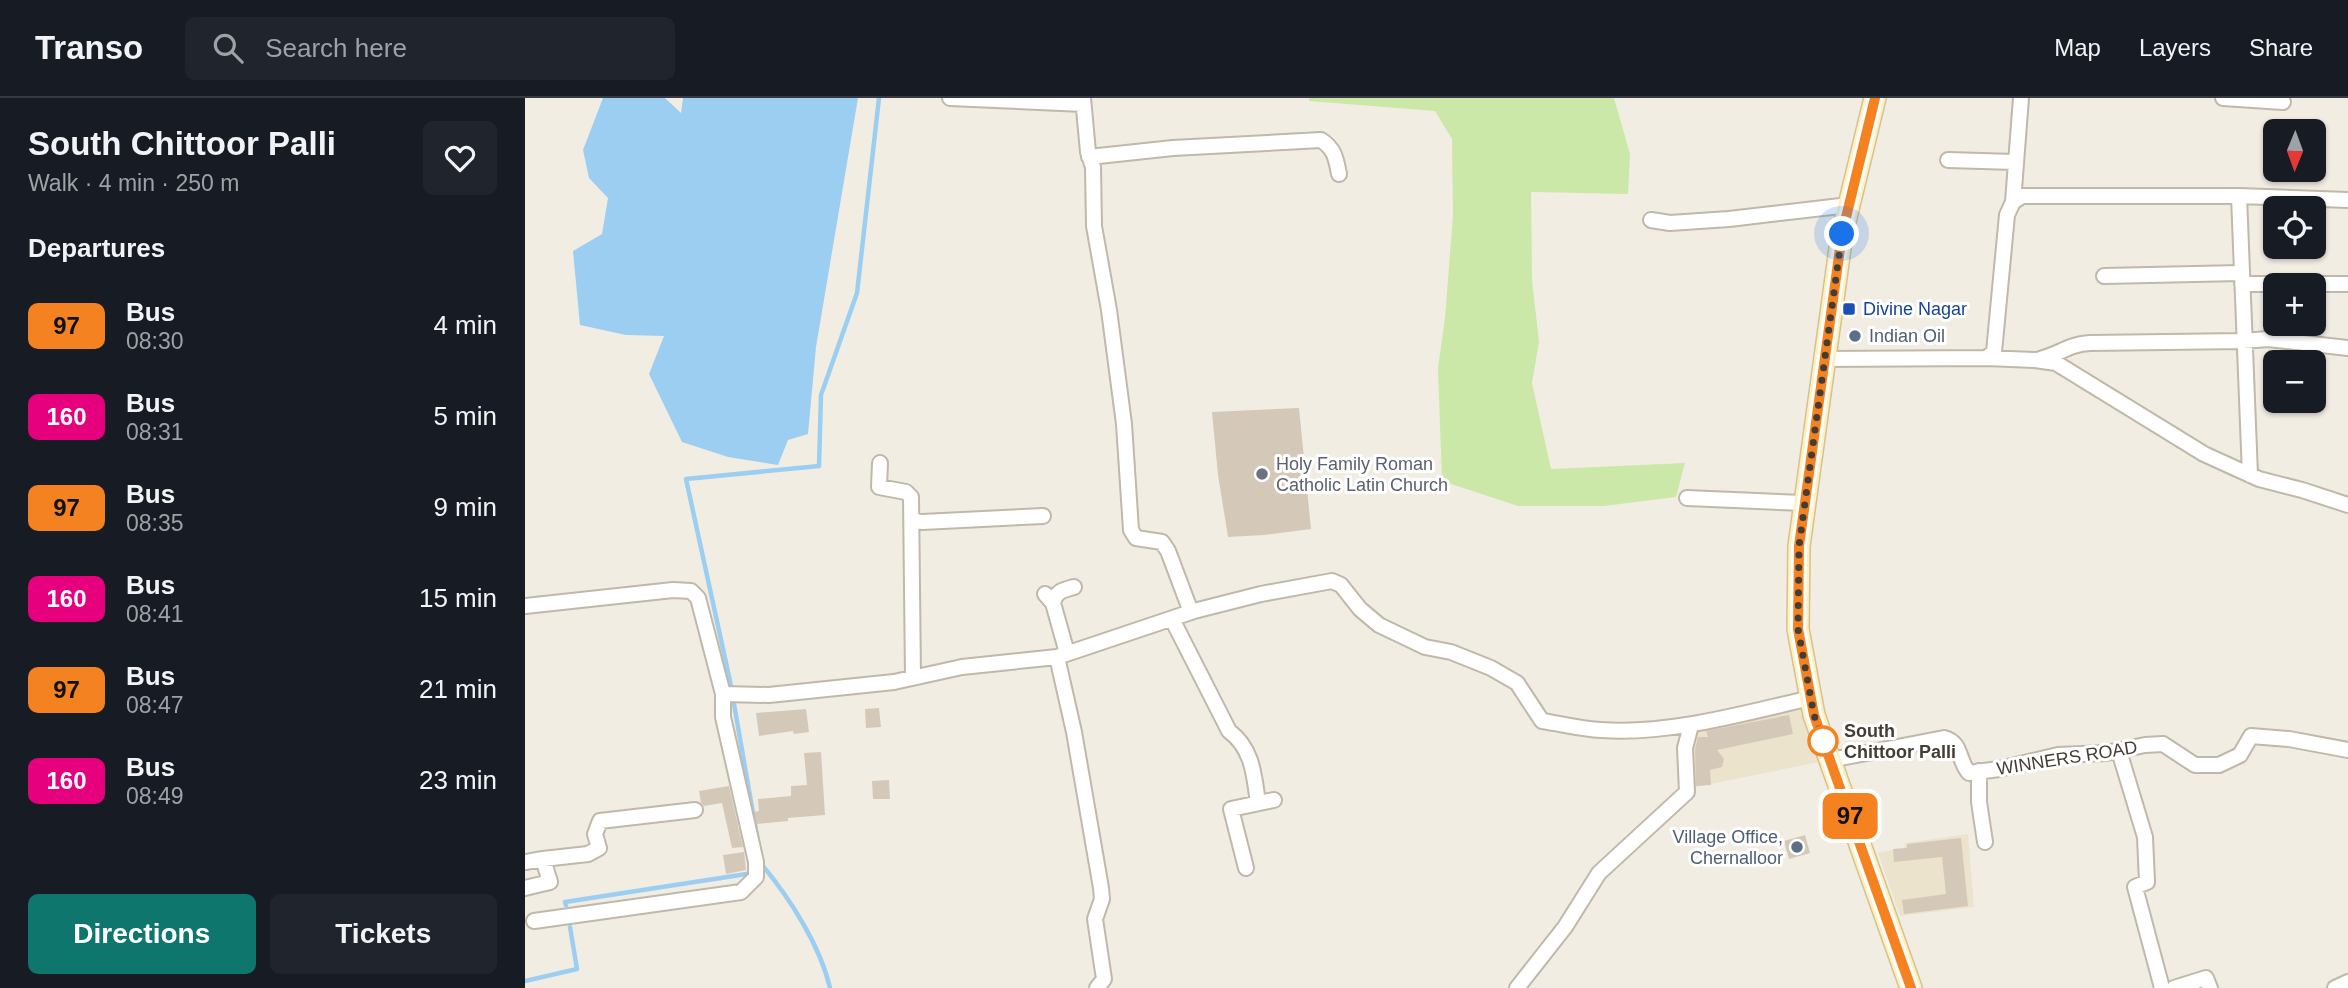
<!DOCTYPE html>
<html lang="en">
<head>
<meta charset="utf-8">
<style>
  body { margin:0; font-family:Helvetica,sans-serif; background:#20242c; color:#f1f3f6; height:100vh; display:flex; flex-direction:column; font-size:26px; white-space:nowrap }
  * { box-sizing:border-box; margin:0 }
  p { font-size:23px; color:#9ea1a6 }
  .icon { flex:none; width:38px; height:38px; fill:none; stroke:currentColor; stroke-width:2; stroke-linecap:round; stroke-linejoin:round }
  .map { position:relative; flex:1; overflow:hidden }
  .panel { display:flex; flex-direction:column; background:#171b24; width:525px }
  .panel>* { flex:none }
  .badge { padding:0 14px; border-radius:10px; font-size:24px; line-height:46px }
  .needle { width:46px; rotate:181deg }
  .fabs { position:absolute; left:1738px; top:21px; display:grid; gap:14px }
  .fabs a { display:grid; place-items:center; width:63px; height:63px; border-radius:10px; background:#171b24; box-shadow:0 2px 5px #0004; font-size:35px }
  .you { position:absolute; width:35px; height:35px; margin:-18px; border:5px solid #fff; border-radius:50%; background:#1a73e8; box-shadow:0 0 0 10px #1a73e833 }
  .map>.badge { position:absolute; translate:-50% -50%; box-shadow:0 0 0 4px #fff }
  h2 { padding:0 28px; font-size:26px; line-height:63px }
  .round { display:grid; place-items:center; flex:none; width:74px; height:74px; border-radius:10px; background:#20242c }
  .overview { display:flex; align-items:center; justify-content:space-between; height:119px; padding:0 28px }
  h1 { font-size:33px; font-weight:600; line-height:52px }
  .cta { display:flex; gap:14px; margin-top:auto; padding:14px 28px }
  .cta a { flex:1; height:80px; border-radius:10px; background:#0f766e; color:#fff; font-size:28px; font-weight:600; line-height:80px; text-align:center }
  .cta a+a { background:#20242c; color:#f1f3f6 }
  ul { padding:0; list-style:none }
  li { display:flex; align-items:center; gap:21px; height:91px; padding:0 28px }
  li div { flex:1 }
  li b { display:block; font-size:26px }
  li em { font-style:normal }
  li .badge { min-width:77px; font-weight:700; text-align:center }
  header { display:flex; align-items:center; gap:42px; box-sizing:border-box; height:98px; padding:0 35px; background:#171b24; border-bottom:2px solid #363941 }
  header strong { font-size:33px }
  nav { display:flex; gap:38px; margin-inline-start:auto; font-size:24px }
  .search { width:490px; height:63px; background:#20242c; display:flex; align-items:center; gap:18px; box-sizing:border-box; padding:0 24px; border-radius:10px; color:#9ea1a6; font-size:26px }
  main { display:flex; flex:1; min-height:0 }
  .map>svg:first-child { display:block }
  .education { fill:#ece3cc }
  .green { fill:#cbe8a9 }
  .water { fill:#9ccef1 }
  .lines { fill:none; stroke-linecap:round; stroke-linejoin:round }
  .stream { stroke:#9ccef1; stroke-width:4.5 }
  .building { fill:#d4c9b8 }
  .minor-casing { stroke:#c0b8a8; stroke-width:18 }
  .secondary-casing { stroke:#d4c291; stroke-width:24 }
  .minor { stroke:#fff; stroke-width:14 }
  .secondary { stroke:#fff0bf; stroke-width:21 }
  .line-casing { stroke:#fff; stroke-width:16 }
  .line { stroke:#f58220; stroke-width:10 }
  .walk { stroke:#443d33; stroke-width:7; stroke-dasharray:0 12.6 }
  .transit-dot { fill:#1a4fb4; stroke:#fff; stroke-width:2.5 }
  .service-dot { fill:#5c6f8a; stroke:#fff; stroke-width:2.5 }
  .worship-dot { fill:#6b7280; stroke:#fff; stroke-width:2.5 }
  .stop-dot { fill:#fff; stroke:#f58220; stroke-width:3.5 }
  .labels { text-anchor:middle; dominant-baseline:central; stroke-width:6; stroke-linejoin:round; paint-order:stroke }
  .transit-label { font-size:18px; fill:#164399; stroke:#fff; text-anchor:start }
  .service-label { font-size:18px; fill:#4e5e75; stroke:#fff; text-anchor:start }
  .worship-label { font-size:18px; fill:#5b616d; stroke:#fff; text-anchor:start }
  .stop-label { font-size:18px; font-weight:bold; fill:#443d33; stroke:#fff; text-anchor:start }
  .street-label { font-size:18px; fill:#443d33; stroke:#fff }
</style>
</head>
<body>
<header>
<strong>Transo</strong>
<div class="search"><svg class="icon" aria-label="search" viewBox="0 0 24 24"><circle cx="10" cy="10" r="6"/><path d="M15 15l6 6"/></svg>Search here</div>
<nav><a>Map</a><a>Layers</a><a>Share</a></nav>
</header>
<main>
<section class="panel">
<div class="overview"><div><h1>South Chittoor Palli</h1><p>Walk · 4 min · 250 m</p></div><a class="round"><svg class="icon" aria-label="heart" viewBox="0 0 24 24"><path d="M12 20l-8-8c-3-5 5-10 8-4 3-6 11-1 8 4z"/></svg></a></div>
<h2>Departures</h2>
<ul>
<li><span class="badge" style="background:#f58220;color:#111">97</span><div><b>Bus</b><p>08:30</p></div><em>4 min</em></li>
<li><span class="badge" style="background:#e6007e;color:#fff">160</span><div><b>Bus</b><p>08:31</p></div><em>5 min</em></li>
<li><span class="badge" style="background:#f58220;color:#111">97</span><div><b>Bus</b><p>08:35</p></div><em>9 min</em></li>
<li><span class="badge" style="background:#e6007e;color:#fff">160</span><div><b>Bus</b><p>08:41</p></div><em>15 min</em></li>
<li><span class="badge" style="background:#f58220;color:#111">97</span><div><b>Bus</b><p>08:47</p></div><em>21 min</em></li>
<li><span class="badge" style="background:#e6007e;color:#fff">160</span><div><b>Bus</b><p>08:49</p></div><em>23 min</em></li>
</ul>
<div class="cta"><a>Directions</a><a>Tickets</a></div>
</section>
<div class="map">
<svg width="1823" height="890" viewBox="0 0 1823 890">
  <rect width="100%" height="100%" fill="#f2ede3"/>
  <path class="education" d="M1278 608 1299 663 1166 690 1163 655 1169 630Z
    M1443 736 1449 809 1375 818 1353 755 1380 749V745Z"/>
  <path class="green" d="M784 0H1089L1105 56 1103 96 1006 94 1007 182 1014 244 1007 285 1026 371 1160 365 1151 399 1079 408H993L917 383 913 270 920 220 928 117 927 41 910 13 784 3Z"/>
  <path class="water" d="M78 0H140L156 15 158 0H333L291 249 283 336 263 342 253 367 203 359 157 344 124 276 139 238 101 237 55 227 48 153 77 136 83 100 64 80 58 52Z"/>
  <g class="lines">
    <path class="stream" d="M233 744 205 583 161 381 294 368 296 297 332 195 354 0
      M237 763 238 768C265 801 295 847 305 890
      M41 807 40 804 228 775
      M0 883 52 871 45 829"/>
  </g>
  <path class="building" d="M774 310 786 431 739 437 703 439 693 377 687 314Z
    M354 610 356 629 341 630 340 611Z
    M281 611 284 634 269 636 268 633 234 638 231 615Z
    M1264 617 1268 636 1192 652 1199 661 1197 669 1185 672 1186 687 1171 688 1170 651 1173 639H1183L1181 633Z
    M296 654 300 717 263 720V723L232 726 229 714 234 713 233 701 266 698V688L282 687 279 655Z
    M364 682 365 701H348L347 683Z
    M204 688 218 749 207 750 197 705 179 708 176 705 174 693Z
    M1280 737 1285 755 1264 761 1259 743Z
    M1436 740 1443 808 1379 816 1377 802 1421 796 1417 759 1369 764 1368 751 1382 750V746Z
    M219 754 221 772 201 776 198 757Z"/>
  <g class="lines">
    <defs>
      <path id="minor" d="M425 0 558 6
        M558 0 563 54 568 69 569 128 584 212 599 326 606 432 611 440 637 444 643 453 666 514
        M1698 0 1758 4
        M564 59 648 50 796 42C810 51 811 61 814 76
        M1423 62 1490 64
        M1714 98 1725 377
        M1488 104 1496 0
        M1126 122 1145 125 1204 121 1324 107
        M1579 178 1715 175
        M1717 186H1823
        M1461 260 1510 262 1531 265 1679 356 1734 381 1777 392 1823 407
        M1299 261 1461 260 1469 254 1482 117 1488 104 1497 98H1714L1823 102
        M1515 261C1535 256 1544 246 1565 245L1718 243 1743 241 1823 250
        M355 365 354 389 381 394 386 399 388 579
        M1162 400 1279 405
        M387 422 397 424 518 418
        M520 496 528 505 542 555
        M528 505C531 493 538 492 549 489
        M0 508 148 492 166 493 173 500 198 596V619L231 764V779L216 794 9 823
        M647 521 704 633C728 651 729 677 733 705L749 702 706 711 721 770
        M532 559 549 634 576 790 577 801 570 821 579 881 572 890
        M198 596 244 597 369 584 437 569 532 559 669 513 736 496 807 483 816 487 835 511 854 527 900 549 926 554 966 570 992 585 1017 623C1037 626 1057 631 1076 632 1145 637 1219 615 1286 600
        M1594 653 1620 739 1622 784 1610 789 1637 890
        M1305 662 1419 640C1437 644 1433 663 1444 675L1474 671 1533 657 1581 655 1620 647 1638 646 1670 667H1694L1715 657 1726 638 1764 641 1823 652
        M1454 673V704L1460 744
        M0 764 18 761
        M0 790 25 784 18 761 63 756 74 750 70 736 75 723 170 712
        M992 890 1040 829 1074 775 1162 694 1160 650 1166 627
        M1649 890 1681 880 1685 890
        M1810 890 1823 884"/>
      <path id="secondary" d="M1350 0 1317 136 1274 448 1273 531 1289 617 1386 890"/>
    </defs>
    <use href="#minor" class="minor-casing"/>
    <use href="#secondary" class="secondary-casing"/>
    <use href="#minor" class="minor"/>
    <use href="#secondary" class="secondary"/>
  </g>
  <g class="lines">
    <defs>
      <path id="line" d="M1350 0 1317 136 1274 448 1273 531 1289 617 1386 890"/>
    </defs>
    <use href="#line" class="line-casing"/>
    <use href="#line" class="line"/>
    <path class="walk" d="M1298 643 1289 617 1273 531 1274 448 1317 136"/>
  </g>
  <rect class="transit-dot" x="1317" y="204" width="14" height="14" rx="3.5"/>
  <g class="service-dot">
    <circle cx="1330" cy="238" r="7"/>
    <circle cx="1272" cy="749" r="7"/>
  </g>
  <circle class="worship-dot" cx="737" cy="376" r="7"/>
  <circle class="stop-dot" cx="1298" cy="643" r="14"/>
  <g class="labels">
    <g class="transit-label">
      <text x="1338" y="211">Divine Nagar</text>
    </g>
    <g class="service-label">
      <text x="1344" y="238">Indian Oil</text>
      <text x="1258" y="739" text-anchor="end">Village Office,<tspan x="1258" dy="21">Chernalloor</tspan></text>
    </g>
    <g class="worship-label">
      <text x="751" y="366">Holy Family Roman<tspan x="751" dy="21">Catholic Latin Church</tspan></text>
    </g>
    <g class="stop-label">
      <text x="1319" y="633">South<tspan x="1319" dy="21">Chittoor Palli</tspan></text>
    </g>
    <g class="street-label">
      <text transform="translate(1542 660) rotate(-9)">WINNERS ROAD</text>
    </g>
  </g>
</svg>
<div class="fabs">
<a><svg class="needle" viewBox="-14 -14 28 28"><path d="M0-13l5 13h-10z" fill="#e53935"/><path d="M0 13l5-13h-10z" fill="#9ea1a6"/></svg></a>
<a><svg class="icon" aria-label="locate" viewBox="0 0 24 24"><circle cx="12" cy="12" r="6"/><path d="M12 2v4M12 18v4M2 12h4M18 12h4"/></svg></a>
<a>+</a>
<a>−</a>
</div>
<div class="you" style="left:1317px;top:136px"></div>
<b class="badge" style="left:1325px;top:718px;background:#f58220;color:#111">97</b>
</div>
</main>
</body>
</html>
